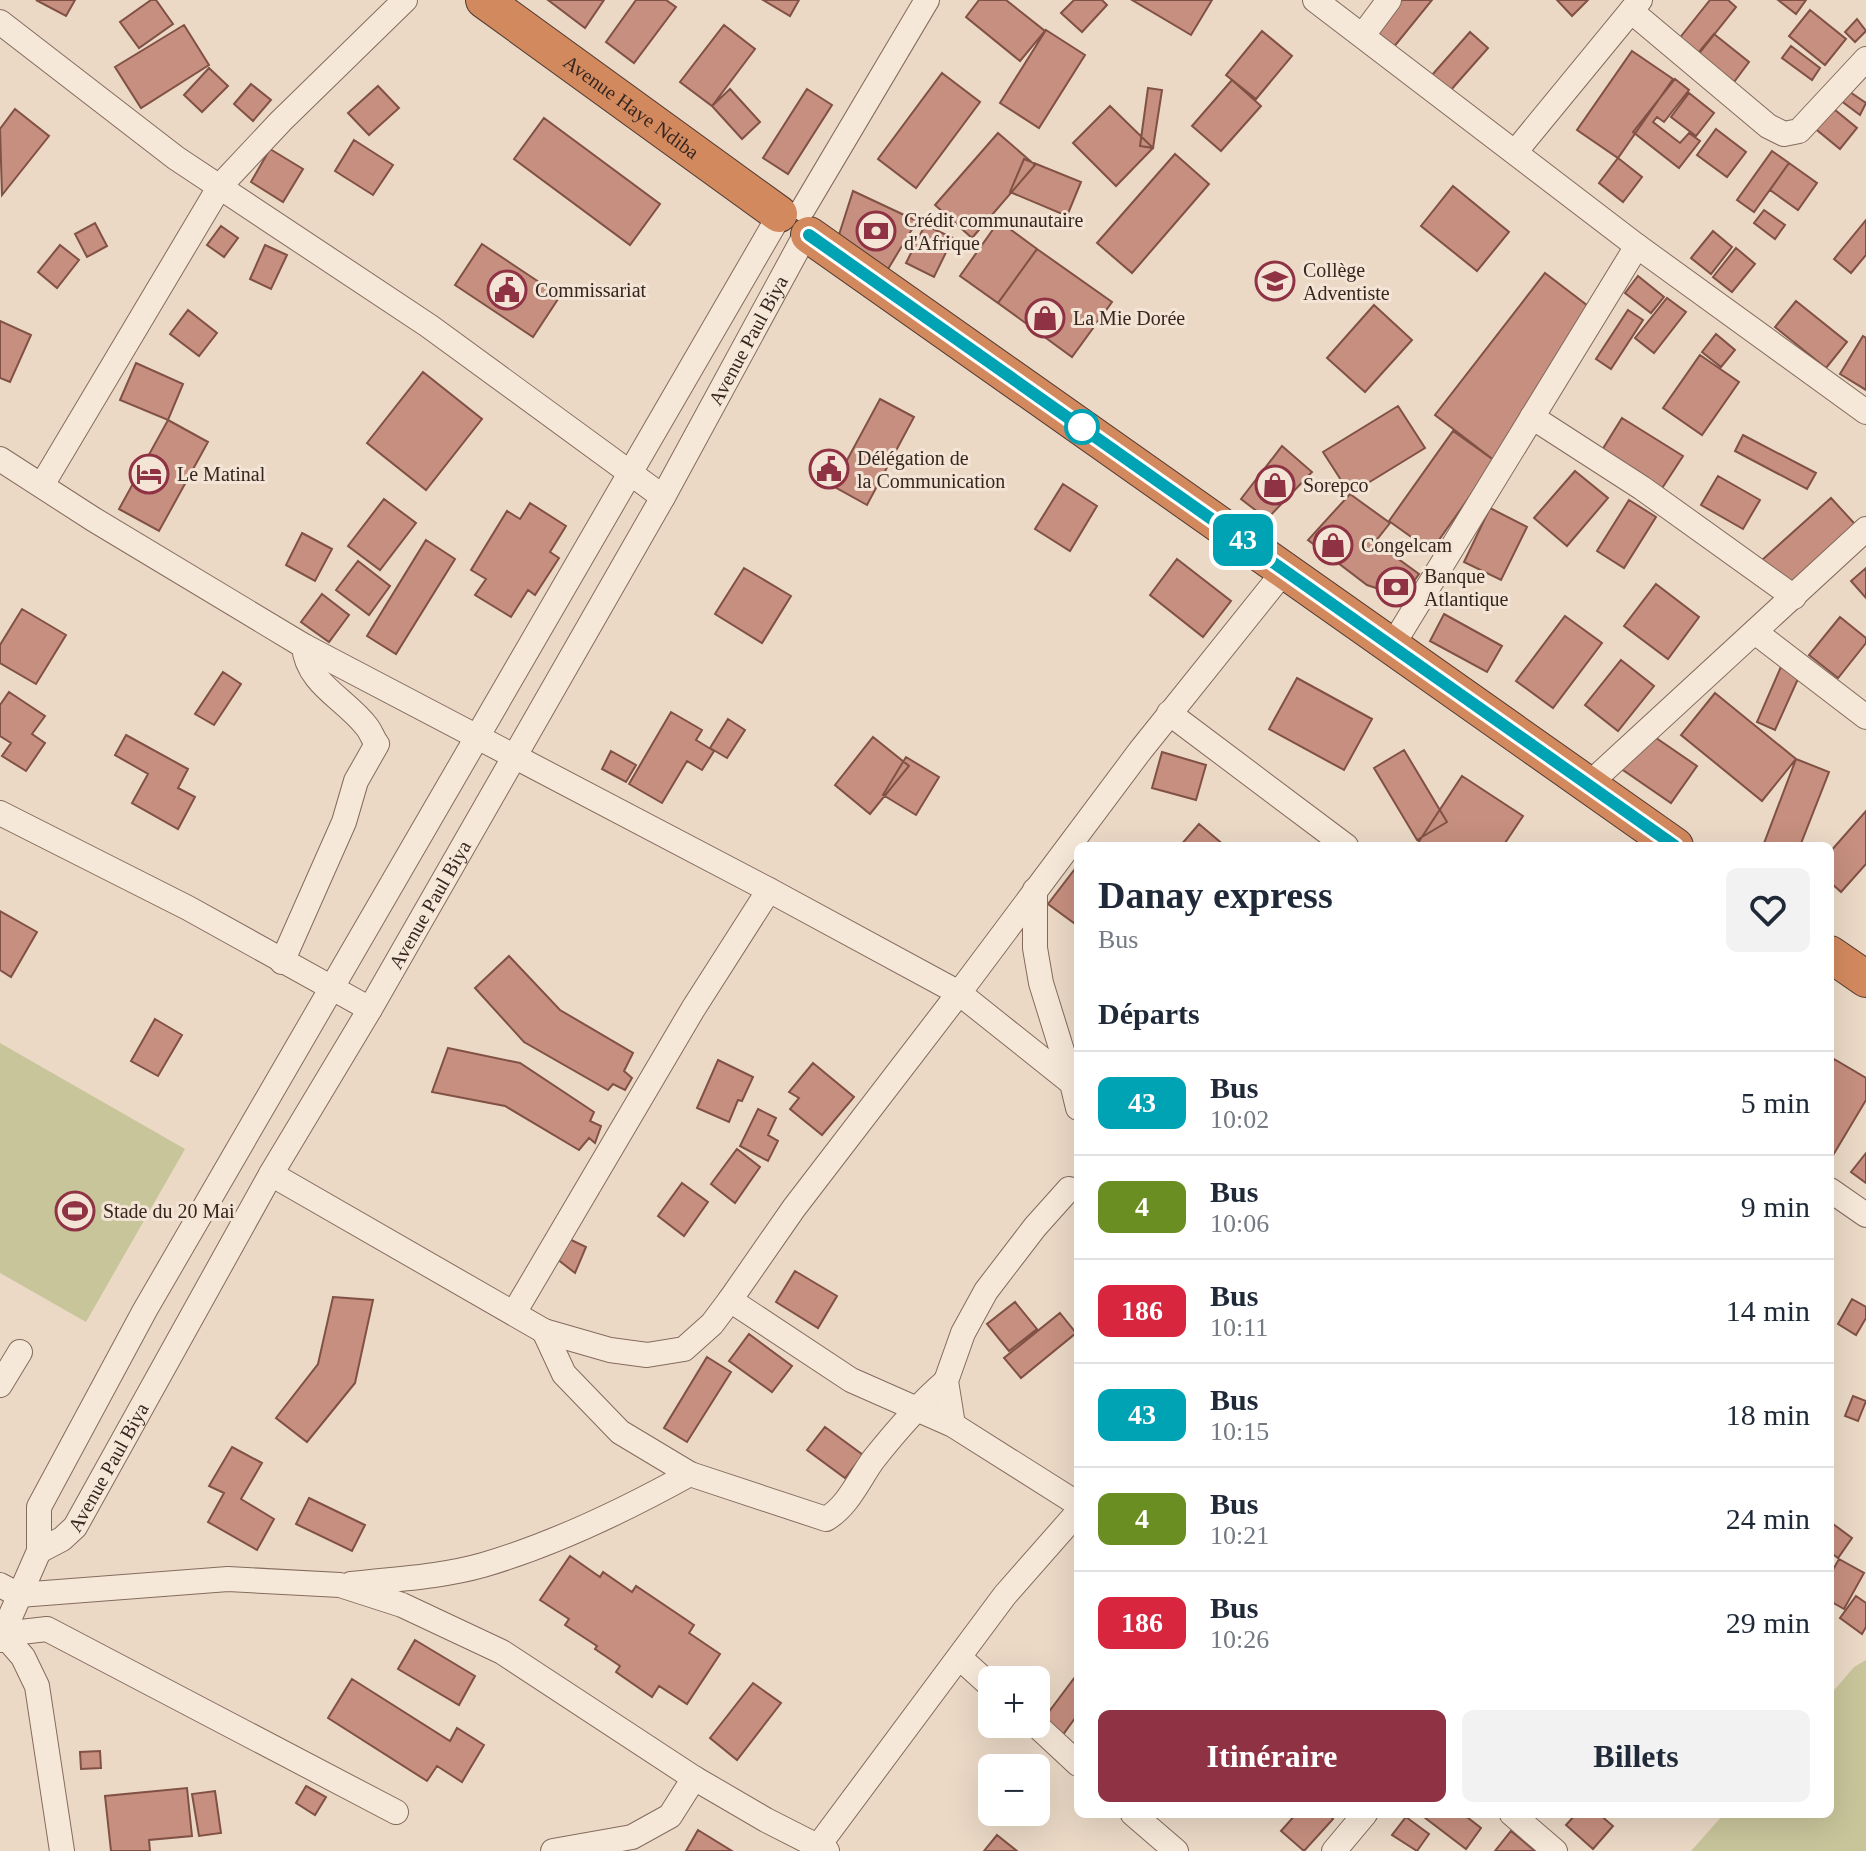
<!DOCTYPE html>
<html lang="fr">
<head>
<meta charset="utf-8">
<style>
  body { margin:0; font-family:Georgia,serif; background:#f2f2f3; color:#1f2937; height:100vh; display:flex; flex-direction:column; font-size:30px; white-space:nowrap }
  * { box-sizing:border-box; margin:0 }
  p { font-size:26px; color:#747a83 }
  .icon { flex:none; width:44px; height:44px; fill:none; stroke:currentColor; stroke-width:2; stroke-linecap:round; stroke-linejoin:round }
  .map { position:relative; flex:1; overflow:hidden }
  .sheet { position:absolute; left:1074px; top:842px; width:760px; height:976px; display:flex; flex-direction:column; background:#fff; border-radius:12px; box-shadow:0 8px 32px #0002 }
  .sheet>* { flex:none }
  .badge { padding:0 16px; border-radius:12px; font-size:28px; line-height:52px }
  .fabs { position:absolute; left:978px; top:1666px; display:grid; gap:16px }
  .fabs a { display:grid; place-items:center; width:72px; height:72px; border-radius:12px; background:#fff; box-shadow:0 8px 32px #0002; font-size:40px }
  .map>.badge { position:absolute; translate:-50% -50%; box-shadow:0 0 0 4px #fff }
  h2 { padding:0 24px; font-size:30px; line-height:72px }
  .round { display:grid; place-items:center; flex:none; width:84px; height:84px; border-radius:12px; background:#f2f2f3 }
  .head { display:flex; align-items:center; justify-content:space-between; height:136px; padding:0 24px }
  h1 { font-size:38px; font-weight:600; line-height:60px }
  .button { display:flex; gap:16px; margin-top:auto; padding:16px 24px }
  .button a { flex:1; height:92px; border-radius:12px; background:#8e3244; color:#fff; font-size:32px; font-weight:600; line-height:92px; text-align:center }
  .button a+a { background:#f2f2f3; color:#1f2937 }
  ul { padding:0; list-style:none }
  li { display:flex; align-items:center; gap:24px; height:104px; padding:0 24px; border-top:2px solid #e0e1e3 }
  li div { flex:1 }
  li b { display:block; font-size:30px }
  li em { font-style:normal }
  li .badge { min-width:88px; font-weight:700; text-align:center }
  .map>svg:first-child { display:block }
  .green { fill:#c8c59b }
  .building { fill:#c68f7f; stroke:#815145; stroke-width:2 }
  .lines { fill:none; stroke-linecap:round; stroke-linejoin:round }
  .minor-casing { stroke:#846b5d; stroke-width:26 }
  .highway-casing { stroke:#523a31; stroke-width:38 }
  .minor { stroke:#f6e8d8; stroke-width:24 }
  .highway { stroke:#d3895e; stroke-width:36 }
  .line-casing { stroke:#fff; stroke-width:18 }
  .line { stroke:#00a3b4; stroke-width:12 }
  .stop-dot { fill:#fff; stroke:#00a3b4; stroke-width:4 }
  .labels { text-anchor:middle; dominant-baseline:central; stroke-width:6; stroke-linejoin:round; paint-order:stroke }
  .street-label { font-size:20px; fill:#362620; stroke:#f3e4d5 }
  .poi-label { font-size:20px; fill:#362620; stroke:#f3e4d5; text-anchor:start }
</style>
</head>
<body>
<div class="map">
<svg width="1866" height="1851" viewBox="0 0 1866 1851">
  <rect width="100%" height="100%" fill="#ebd9c6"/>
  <path class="green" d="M0 1043 185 1149 86 1322 0 1273Z
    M1866 1660V1851H1691L1724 1814H1830V1695L1854 1667Z"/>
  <path class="building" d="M36 0H75L66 16Z
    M151 0H156L173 24 139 48 120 22Z
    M548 0H604L585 28Z
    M636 0H666L676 7 634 63 606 42Z
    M763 0H799L790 16Z
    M979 0H1006L1045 31 1020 61 966 17Z
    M1074 0H1102L1107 5 1082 32 1061 13Z
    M1132 0H1212L1191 35Z
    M1395 0H1432L1393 48 1371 30Z
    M1557 0H1588L1572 16Z
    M1710 0H1728L1736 7 1697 56 1678 40Z
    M1778 0H1806L1796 14Z
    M1810 10 1846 39 1825 65 1789 36Z
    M1857 19 1866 31 1855 42 1845 32Z
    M184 25 209 65 141 108 115 67Z
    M724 25 755 49 712 106 680 82Z
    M1046 30 1085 55 1039 128 1000 103Z
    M1262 31 1292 56 1256 99 1226 75Z
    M1470 32 1488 48 1450 91 1432 75Z
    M1714 34 1749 62 1734 82 1698 53Z
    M1791 46 1820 68 1812 80 1782 58Z
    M1632 51 1673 79 1618 158 1577 130Z
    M209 68 228 86 202 112 184 95Z
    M942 73 980 102 916 188 878 159Z
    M1675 79 1689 90 1664 122 1657 117 1653 122 1680 143 1689 133 1700 141 1679 168 1633 132Z
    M1232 80 1261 106 1221 151 1192 126Z
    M251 84 271 100 253 121 234 104Z
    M378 86 399 108 369 135 348 113Z
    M1148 88 1162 90 1153 148 1140 146Z
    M730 89 760 122 742 139 712 106Z
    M807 89 832 105 788 174 763 158Z
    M1847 90 1866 103 1860 115 1840 100Z
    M1689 93 1714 113 1696 136 1671 117Z
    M1829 105 1857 128 1840 149 1812 126Z
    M1110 106 1153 148 1116 186 1073 143Z
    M15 109 49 136 2 195 0 129Z
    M544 118 660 204 630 245 514 159Z
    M1716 129 1746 152 1727 177 1697 155Z
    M998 133 1035 165 972 238 935 205Z
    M354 140 393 165 373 195 335 171Z
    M270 149 303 169 283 202 251 182Z
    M1772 151 1789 163 1754 212 1737 200Z
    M1175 154 1209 184 1132 273 1097 243Z
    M1618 158 1642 177 1623 202 1599 183Z
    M1024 159 1081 182 1067 216 1010 192Z
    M1789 163 1817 183 1798 210 1770 190Z
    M1453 186 1509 232 1477 271 1421 226Z
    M853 191 917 221 885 274 837 241Z
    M1764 210 1785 225 1775 239 1754 223Z
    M1866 220V255L1851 273 1834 259Z
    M999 221 1037 249 998 303 960 276Z
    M95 223 107 246 87 257 75 234Z
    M925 225 953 238 934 277 906 263Z
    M221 226 238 238 224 257 207 245Z
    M1713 231 1732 247 1711 274 1691 258Z
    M482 244 560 296 533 337 455 285Z
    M60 245 79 260 57 288 38 272Z
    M265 245 287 255 271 289 250 279Z
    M1736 248 1755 264 1732 292 1713 277Z
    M1037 249 1112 302 1072 357 998 303Z
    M1545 273 1605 319 1495 461 1435 415Z
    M1638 276 1664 297 1651 313 1625 293Z
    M1667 298 1686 312 1654 353 1635 338Z
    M1796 301 1847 342 1826 368 1775 327Z
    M1374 305 1412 340 1365 392 1327 358Z
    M188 310 217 333 199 356 170 334Z
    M1628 310 1643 320 1611 369 1596 359Z
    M0 321 31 335 10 382 0 378Z
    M1716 334 1735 350 1721 367 1702 352Z
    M1863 336 1866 338V390L1840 374Z
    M1700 355 1739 382 1702 435 1663 408Z
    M136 363 183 384 168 420 120 400Z
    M423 372 482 419 426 490 367 443Z
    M880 399 914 417 867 505 833 486Z
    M1398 406 1425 448 1350 494 1323 452Z
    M1622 418 1683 456 1659 493 1599 455Z
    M168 420 208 442 159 531 119 509Z
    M1453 431 1495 461 1431 551 1389 521Z
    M1743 435 1816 473 1807 489 1735 451Z
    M1282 446 1312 472 1267 519 1241 499Z
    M1575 471 1608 498 1567 546 1534 518Z
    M1718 476 1760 500 1743 529 1701 505Z
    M1063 484 1097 506 1070 551 1035 529Z
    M1350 494 1390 523 1375 542 1419 574 1403 597 1367 585 1308 540Z
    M1831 498 1864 534 1794 597 1762 560Z
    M384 499 416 523 380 570 348 546Z
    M1629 500 1656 517 1624 568 1597 551Z
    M530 503 566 526 550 552 559 558 535 595 528 590 511 617 475 595 486 579 471 570 507 511 520 519Z
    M1490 508 1527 527 1501 580 1464 562Z
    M302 533 332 549 315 581 286 565Z
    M426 540 455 559 396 654 367 636Z
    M1177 559 1231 601 1203 637 1150 595Z
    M358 561 390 586 369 615 336 590Z
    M744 568 791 596 762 643 715 614Z
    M1866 568V598L1851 581Z
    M1656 584 1699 617 1668 659 1624 626Z
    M322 594 349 615 329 642 301 622Z
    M22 609 66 635 36 684 0 663V645Z
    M1444 614 1502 646 1487 672 1430 641Z
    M1565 616 1602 643 1553 708 1516 681Z
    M1840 617 1866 638V643L1838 678 1809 655Z
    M1621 660 1654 686 1618 731 1585 705Z
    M1783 662 1802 670 1775 730 1757 722Z
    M223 672 241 684 214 725 195 714Z
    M1297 678 1372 719 1344 770 1269 729Z
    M9 692 45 716 32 734 45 743 26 771 2 756 11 743 0 736V705Z
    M1715 693 1796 759 1762 801 1681 735Z
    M671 712 702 730 696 740 714 751 702 770 687 761 662 803 629 784Z
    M728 719 745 730 727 758 710 748Z
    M1646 731 1697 766 1671 803 1620 768Z
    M126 735 188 769 178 788 195 797 178 829 132 803 148 774 115 755Z
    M873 737 909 766 870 814 835 785Z
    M1404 750 1447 822 1417 840 1374 768Z
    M611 751 636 765 626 782 602 769Z
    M1162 752 1206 765 1196 800 1152 788Z
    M906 757 939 777 916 815 883 795Z
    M1796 759 1829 772 1800 846H1763Z
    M1462 776 1523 816 1503 846H1416Z
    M1866 811V864L1841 892 1830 882V852Z
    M1199 824 1225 846H1180Z
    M1078 865V926L1048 904Z
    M0 911 37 932 11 977 0 970Z
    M509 956 560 1010 633 1053 624 1071 632 1078 625 1090 613 1084 608 1090 524 1042 475 988Z
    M155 1019 182 1035 158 1076 131 1061Z
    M448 1048 520 1063 594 1112 590 1121 601 1126 595 1143 589 1138 579 1150 505 1106 432 1092Z
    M1834 1059 1866 1078V1100L1832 1157 1830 1155V1066Z
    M718 1060 753 1077 742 1101 738 1100 729 1122 697 1108Z
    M813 1063 854 1097 822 1135 790 1109 799 1098 789 1092Z
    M758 1109 776 1118 768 1135 778 1141 768 1161 740 1146Z
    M737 1149 760 1167 735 1203 711 1184Z
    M1866 1153V1183L1851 1172Z
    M682 1183 708 1202 684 1236 658 1216Z
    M567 1238 586 1247 575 1273 557 1259Z
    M795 1271 837 1296 818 1328 776 1302Z
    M333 1297 373 1300 355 1383 307 1442 276 1418 318 1364Z
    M1852 1299 1866 1307V1318L1856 1335 1838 1324Z
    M1015 1302 1037 1329 1009 1351 987 1324Z
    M1060 1313 1076 1333 1021 1378 1004 1358Z
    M749 1334 792 1366 772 1392 729 1361Z
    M707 1357 731 1372 687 1442 664 1428Z
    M1853 1396 1866 1401 1858 1421 1845 1416Z
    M825 1427 863 1455 845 1478 807 1450Z
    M232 1447 262 1463 241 1499 274 1519 257 1550 208 1522 224 1493 209 1486Z
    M309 1498 365 1525 352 1551 296 1524Z
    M1833 1524 1852 1538 1838 1558 1830 1552V1528Z
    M570 1556 600 1577 603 1572 632 1592 636 1586 694 1625 689 1633 720 1654 687 1704 659 1686 652 1697 616 1672 620 1666 595 1649 597 1646 565 1625 569 1619 540 1600Z
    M1839 1559 1864 1573 1844 1609 1830 1601V1575Z
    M1856 1596 1866 1603V1627L1862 1634 1840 1618Z
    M415 1640 475 1676 459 1705 398 1669Z
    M1078 1673V1714L1062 1736 1042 1721Z
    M352 1679 450 1741 457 1728 484 1745 462 1782 437 1766 427 1781 328 1718Z
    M753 1683 781 1703 737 1760 710 1738Z
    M100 1751 101 1768 81 1769 80 1752Z
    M306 1786 326 1797 315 1815 296 1803Z
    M187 1788 192 1836 149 1840 150 1851H111L105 1796Z
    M215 1791 221 1833 199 1836 192 1794Z
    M1296 1814H1328L1333 1819 1304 1851 1281 1831Z
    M1420 1814H1463L1481 1828 1466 1849Z
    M1576 1814H1599L1613 1826 1593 1849 1566 1825Z
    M1406 1817 1429 1834 1417 1851 1392 1835Z
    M698 1830 732 1851H686Z
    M1511 1831 1535 1851H1495Z
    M997 1835 1017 1851H984Z"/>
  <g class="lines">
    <defs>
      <g id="minor">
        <path d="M1315 0 1637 246 1866 412"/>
        <path d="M1631 11 1768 126 1784 134 1799 131 1866 59"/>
        <path d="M0 22 176 158 429 326 663 497"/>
        <path d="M1363 35 1389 0"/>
        <path d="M1516 151 1640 0"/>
        <path d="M803 209 927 0"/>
        <path d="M1532 417 1642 488 1794 597"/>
        <path d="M0 459 93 519 304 646 769 890 959 993 794 1208 730 1300 712 1324 684 1349 647 1355 610 1350 544 1331 271 1174"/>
        <path d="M42 485 220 186 281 121 405 0"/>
        <path d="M1755 632 1866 717"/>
        <path d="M1392 646 1637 246"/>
        <path d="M1169 713 1346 846"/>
        <path d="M1588 785 1866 529"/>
        <path d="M0 813 188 908 370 1009"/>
        <path d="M1035 890V948L1041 983 1072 1083"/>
        <path d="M282 962 344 822 356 781 377 744C373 739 371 732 367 727 346 699 307 684 304 646"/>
        <path d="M1078 1108 1072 1083 959 993 1140 751 1285 570"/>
        <path d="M1830 1190 1866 1215"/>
        <path d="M730 1300 851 1380 953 1425 1078 1504"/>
        <path d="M514 1313 693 1009 769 890"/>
        <path d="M544 1331 564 1374 620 1432 690 1474 826 1519C848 1506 858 1481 873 1460 896 1431 918 1405 946 1381"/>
        <path d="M0 1385 20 1352"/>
        <path d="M953 1425 946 1381 963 1333 986 1291 1035 1227 1069 1189"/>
        <path id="s1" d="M39 1551 62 1539 75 1527 271 1174 370 1009 663 497 802 241"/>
        <path d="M351 1584C394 1579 441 1577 483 1565 555 1544 625 1510 690 1474"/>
        <path d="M0 1585 19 1595 228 1579 340 1585 402 1605 502 1652 694 1778 766 1820 827 1851"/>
        <path d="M3 1634 47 1629 396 1812"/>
        <path d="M3 1634 23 1657 37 1686 62 1851"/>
        <path d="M0 1640 39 1551V1507L145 1310 775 223"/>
        <path d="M960 1658 992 1687"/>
        <path d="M1035 1724 1078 1764"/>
        <path d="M1133 1814 1176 1851"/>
        <path d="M1512 1814 1555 1851"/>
        <path d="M819 1845 1005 1595 1078 1512"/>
        <path d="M553 1851 632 1837 670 1816 694 1778"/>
        <path d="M1334 1851 1365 1814"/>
      </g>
      <g id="highway">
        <path id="s2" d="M484 0 779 214"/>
        <path d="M809 235 1675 846"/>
        <path d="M1830 954 1866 979"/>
      </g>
    </defs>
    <use href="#minor" class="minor-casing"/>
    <use href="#highway" class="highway-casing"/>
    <use href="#minor" class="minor"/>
    <use href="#highway" class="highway"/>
  </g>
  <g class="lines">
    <defs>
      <path id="line" d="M809 235 1675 846"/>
    </defs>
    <use href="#line" class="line-casing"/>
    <use href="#line" class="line"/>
  </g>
  <defs>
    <symbol id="bank-ring" viewBox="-11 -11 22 22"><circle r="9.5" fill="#f3e4d5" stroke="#8e3244" stroke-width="1.5"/><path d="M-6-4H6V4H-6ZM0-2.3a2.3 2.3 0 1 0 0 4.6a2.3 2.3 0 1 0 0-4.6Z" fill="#8e3244"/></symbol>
    <symbol id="school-ring" viewBox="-11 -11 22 22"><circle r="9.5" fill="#f3e4d5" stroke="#8e3244" stroke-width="1.5"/><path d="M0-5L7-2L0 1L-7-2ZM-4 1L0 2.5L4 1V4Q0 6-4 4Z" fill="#8e3244"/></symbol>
    <symbol id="civic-ring" viewBox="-11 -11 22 22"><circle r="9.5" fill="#f3e4d5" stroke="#8e3244" stroke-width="1.5"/><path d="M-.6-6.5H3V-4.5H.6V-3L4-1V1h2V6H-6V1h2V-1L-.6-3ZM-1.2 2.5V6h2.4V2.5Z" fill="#8e3244"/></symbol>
    <symbol id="shop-ring" viewBox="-11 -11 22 22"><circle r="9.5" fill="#f3e4d5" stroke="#8e3244" stroke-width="1.5"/><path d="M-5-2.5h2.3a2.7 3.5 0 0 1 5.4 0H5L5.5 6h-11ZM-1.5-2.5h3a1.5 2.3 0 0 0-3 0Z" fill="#8e3244"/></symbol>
    <symbol id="hotel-ring" viewBox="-11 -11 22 22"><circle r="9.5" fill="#f3e4d5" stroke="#8e3244" stroke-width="1.5"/><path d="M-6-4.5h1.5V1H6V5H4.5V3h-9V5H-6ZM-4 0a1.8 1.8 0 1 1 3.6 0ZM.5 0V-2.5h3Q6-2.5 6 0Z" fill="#8e3244"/></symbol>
    <symbol id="stadium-ring" viewBox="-11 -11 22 22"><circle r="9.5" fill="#f3e4d5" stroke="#8e3244" stroke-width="1.5"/><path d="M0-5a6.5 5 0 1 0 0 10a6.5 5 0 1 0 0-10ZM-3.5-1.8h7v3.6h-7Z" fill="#8e3244"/></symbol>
  </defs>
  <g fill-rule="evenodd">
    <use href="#bank-ring" x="854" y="209" width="44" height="44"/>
    <use href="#school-ring" x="1253" y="259" width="44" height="44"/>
    <use href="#civic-ring" x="485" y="268" width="44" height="44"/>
    <use href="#shop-ring" x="1023" y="296" width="44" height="44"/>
    <use href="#civic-ring" x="807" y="447" width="44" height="44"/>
    <use href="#hotel-ring" x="127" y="452" width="44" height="44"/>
    <use href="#shop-ring" x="1253" y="463" width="44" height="44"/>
    <use href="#shop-ring" x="1311" y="523" width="44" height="44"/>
    <use href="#bank-ring" x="1374" y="565" width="44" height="44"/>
    <use href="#stadium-ring" x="53" y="1189" width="44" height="44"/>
  </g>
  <circle class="stop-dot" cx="1082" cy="427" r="16"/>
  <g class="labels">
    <g class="street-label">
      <text stroke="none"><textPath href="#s2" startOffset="182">Avenue Haye Ndiba</textPath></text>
      <text stroke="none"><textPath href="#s1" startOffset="1408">Avenue Paul Biya</textPath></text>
      <text stroke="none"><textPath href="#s1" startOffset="760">Avenue Paul Biya</textPath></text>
      <text stroke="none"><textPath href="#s1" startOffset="112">Avenue Paul Biya</textPath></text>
    </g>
    <g class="poi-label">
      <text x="904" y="220">Crédit communautaire<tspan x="904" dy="23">d'Afrique</tspan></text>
      <text x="1303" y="270">Collège<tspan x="1303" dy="23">Adventiste</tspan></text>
      <text x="535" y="290">Commissariat</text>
      <text x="1073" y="318">La Mie Dorée</text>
      <text x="857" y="458">Délégation de<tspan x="857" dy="23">la Communication</tspan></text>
      <text x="177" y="474">Le Matinal</text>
      <text x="1303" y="485">Sorepco</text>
      <text x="1361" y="545">Congelcam</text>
      <text x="1424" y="576">Banque<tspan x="1424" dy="23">Atlantique</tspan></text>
      <text x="103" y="1211">Stade du 20 Mai</text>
    </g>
  </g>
</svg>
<div class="fabs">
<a>+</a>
<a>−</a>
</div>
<b class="badge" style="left:1243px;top:540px;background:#00a3b4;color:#fff">43</b>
<section class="sheet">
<div class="head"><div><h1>Danay express</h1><p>Bus</p></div><a class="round"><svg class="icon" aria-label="heart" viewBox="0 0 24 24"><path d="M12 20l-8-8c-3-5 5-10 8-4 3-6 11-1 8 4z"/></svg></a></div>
<h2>Départs</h2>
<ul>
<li><span class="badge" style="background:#00a3b4;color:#fff">43</span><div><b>Bus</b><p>10:02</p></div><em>5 min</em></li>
<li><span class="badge" style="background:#6b8e23;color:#fff">4</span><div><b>Bus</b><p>10:06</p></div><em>9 min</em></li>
<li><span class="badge" style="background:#d7263d;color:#fff">186</span><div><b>Bus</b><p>10:11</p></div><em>14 min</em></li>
<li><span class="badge" style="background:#00a3b4;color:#fff">43</span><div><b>Bus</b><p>10:15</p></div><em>18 min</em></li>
<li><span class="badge" style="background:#6b8e23;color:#fff">4</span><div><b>Bus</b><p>10:21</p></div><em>24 min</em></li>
<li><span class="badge" style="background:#d7263d;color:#fff">186</span><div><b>Bus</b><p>10:26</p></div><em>29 min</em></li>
</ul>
<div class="button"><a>Itinéraire</a><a>Billets</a></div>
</section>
</div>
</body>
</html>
